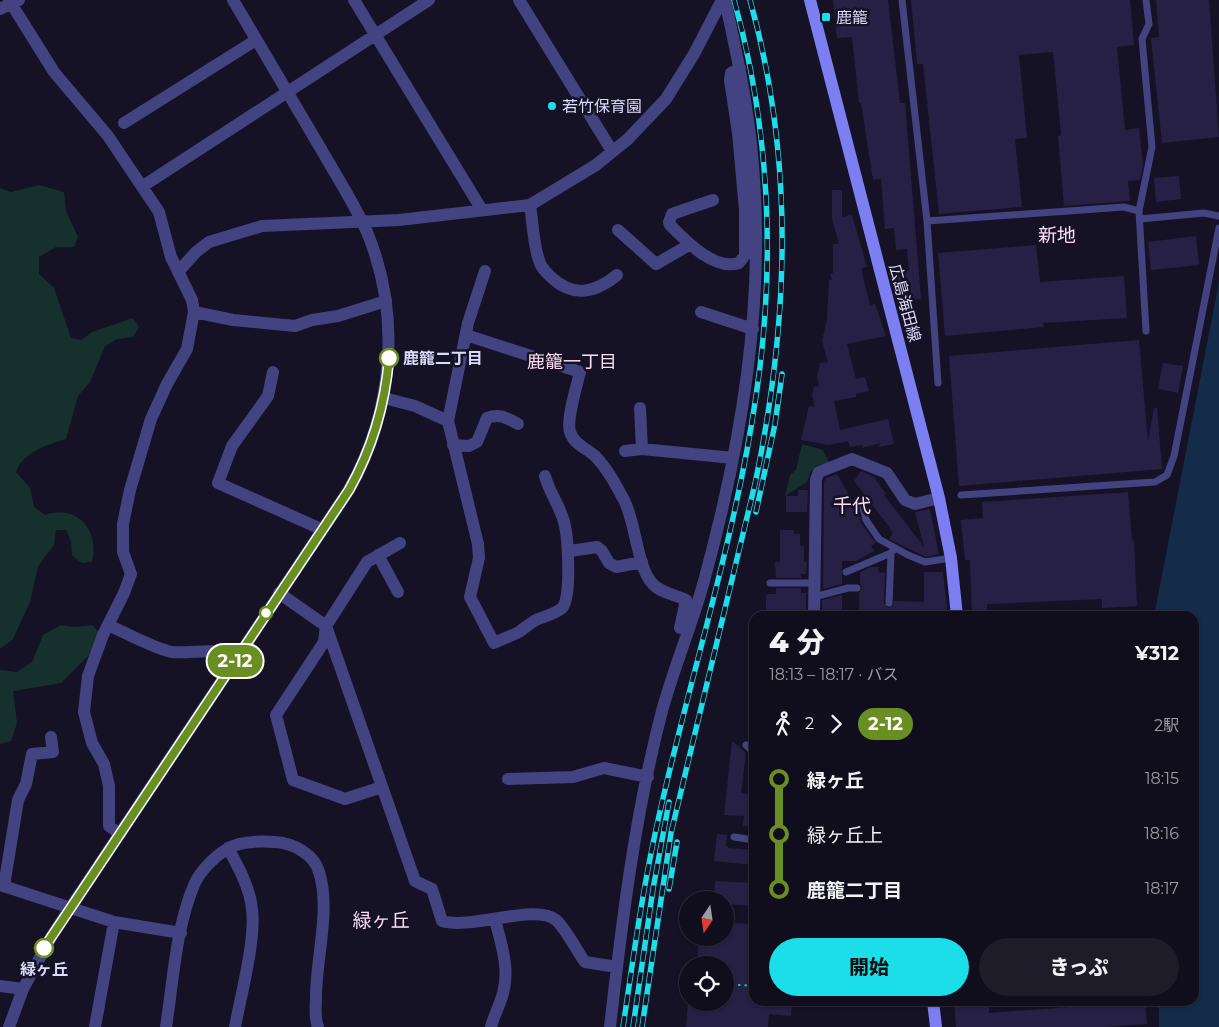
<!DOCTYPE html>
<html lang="ja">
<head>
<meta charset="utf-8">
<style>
  body { margin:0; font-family:Montserrat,"Noto Sans JP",sans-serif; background:#1e1c29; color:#f1f3f6; height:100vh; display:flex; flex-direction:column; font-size:19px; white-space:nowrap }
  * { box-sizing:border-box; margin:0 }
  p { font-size:16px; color:#9c9ca3 }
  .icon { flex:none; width:28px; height:28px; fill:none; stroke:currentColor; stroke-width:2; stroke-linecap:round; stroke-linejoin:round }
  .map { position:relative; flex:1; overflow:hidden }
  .details { position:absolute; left:749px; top:611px; width:450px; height:395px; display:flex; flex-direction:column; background:#100e1c; border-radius:15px; box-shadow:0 1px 4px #0004,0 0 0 1px #302e3b }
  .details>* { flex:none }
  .badge { padding:0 10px; border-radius:16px; font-size:18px; line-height:32px }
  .needle { width:32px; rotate:193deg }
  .controls { position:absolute; left:679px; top:891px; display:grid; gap:10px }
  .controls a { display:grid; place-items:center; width:55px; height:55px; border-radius:50%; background:#100e1c; box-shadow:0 1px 4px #0004,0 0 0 1px #302e3b; font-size:25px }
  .map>.badge { position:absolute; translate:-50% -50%; box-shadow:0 0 0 2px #fff }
  .legs { display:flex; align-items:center; gap:8px; height:55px; padding:0 20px; font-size:16px }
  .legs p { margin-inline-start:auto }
  .headline { display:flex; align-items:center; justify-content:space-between; height:85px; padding:0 20px }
  h1 { font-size:28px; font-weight:800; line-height:38px }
  .primary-button { display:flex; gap:10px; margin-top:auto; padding:10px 20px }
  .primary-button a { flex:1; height:58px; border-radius:30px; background:#1bdee8; color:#111; font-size:20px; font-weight:800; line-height:58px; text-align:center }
  .primary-button a+a { background:#1e1c29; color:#f1f3f6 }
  ul { padding:0 20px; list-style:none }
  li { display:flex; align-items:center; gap:18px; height:55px; font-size:19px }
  li i { display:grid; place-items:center; width:8px; height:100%; margin:0 6px; background:currentColor }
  li i::after { content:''; width:12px; height:12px; margin:-6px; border:4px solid; border-radius:50%; background:#100e1c }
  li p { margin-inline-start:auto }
  li:first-child i { background:linear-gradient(#0000 50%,currentColor 0) }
  li:last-child i { background:linear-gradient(currentColor 50%,#0000 0) }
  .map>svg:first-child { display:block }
  .green { fill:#16302d }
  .water { fill:#142b49 }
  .building { fill:#262045 }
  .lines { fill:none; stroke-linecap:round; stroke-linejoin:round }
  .path { stroke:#3caea1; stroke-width:2; stroke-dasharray:2.5 4; stroke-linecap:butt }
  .service { stroke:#424380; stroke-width:7 }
  .minor { stroke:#424380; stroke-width:12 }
  .tertiary { stroke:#424380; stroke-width:12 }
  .secondary { stroke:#7c7ff2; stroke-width:12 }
  .rail-casing { stroke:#1bdee8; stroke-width:5.5 }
  .rail { stroke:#151226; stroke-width:4; stroke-dasharray:11; stroke-linecap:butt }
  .line-1-casing { stroke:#fff; stroke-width:11 }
  .line-1 { stroke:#6b8e23; stroke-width:8 }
  .poi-dot { fill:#1bdee8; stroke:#151226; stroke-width:2 }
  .stop-1-dot { fill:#fff; stroke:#6b8e23; stroke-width:2.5 }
  .labels { text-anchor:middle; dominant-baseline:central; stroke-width:5; stroke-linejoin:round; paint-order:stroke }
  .poi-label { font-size:16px; fill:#dddbfb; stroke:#151226; text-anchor:start }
  .street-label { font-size:16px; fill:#dddbfb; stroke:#151226 }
  .stop-label { font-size:16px; font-weight:bold; fill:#dddbfb; stroke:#151226; text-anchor:start }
  .neighbourhood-label { font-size:18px; fill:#fcddf2; stroke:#151226 }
  .quarter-label { font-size:19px; fill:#fcddf2; stroke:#151226 }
</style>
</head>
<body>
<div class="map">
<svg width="1219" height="1027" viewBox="0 0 1219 1027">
  <rect width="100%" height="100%" fill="#151226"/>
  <path class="green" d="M39 185 64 192 66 211 78 237 74 247H56L39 257V274L54 288 71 338 81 340 92 332 133 318 139 327 133 337 117 339 105 346 90 382 78 396 66 439C47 445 23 452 16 472L30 488 34 507 45 515C77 503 100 531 92 562L82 563 72 556 71 541 66 530H56L54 545 38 566 30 602 13 639 0 649V188L11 192Z
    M802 444 823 450 829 462 815 466 816 470 811 471 807 482 785 496 790 475 796 470Z
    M61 625 75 627 92 625 99 632 89 655 61 683 13 691 17 723 11 741 0 744V670L17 672 32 662 43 635Z"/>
  <path class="water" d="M1219 282V1027H1159V1001H1194V616H1154Z"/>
  <path class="building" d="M833 0H888L900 103H905L921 299 911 300 910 291 901 293 897 274 909 270 907 249 896 250 894 228 885 229 881 179 873 180 861 103H859L852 37 837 38Z
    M911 0H1130L1134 45 1117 47 1125 130 1139 128 1143 166 1140 180 1128 181 1130 201 1064 206 1058 136 1061 135 1053 52 1019 55 1027 138 1015 139 1022 207 939 214 923 64H917Z
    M1156 0H1209L1219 137 1162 143 1151 38 1159 37Z
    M1179 176 1181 199 1156 202 1154 178Z
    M832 190H842V217L852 215 867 267 862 268V274L870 305 875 304 886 336 847 344 856 379 865 377 869 391 856 394V397L834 401 840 430 888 419 894 444 878 447 881 443 862 448V445L850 447 848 441 829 445 801 440 809 406 815 407 812 395 814 387 819 386 817 378 820 363 828 362 822 341 827 319 829 280H832L830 274 833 273V244H839L832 219Z
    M1196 236 1199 265 1151 270 1148 242Z
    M1036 245 1040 282 1124 276 1127 318 1043 323 1044 327 945 336 938 253Z
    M1139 340 1148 441 1154 408H1157L1162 469 959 486 949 356Z
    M1163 363 1183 366 1178 393 1158 389Z
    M861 471 876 478 875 479 886 494 884 495 924 547 915 512 930 509 939 554 926 557 889 539 893 533 887 524 854 481Z
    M837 474 859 513 861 523 876 543 871 546 874 551 856 561H842V584L823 589 824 482 826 478Z
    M798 490H808L807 512H786V496H798Z
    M1128 492 1132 541 1134 540 1137 606 1102 608V599L987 604V616H972L970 560H965L961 520 983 518 982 502Z
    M780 530H794V534H800V546H804V562H807L806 574H801V578H776L775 562H780Z
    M871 567H878L879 573 885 572 884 603 888 608 893 606 894 601 924 602V572H943L948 616 859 615V593L862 588 860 583V572Z
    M776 588H801V593H806V614L766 613V596L767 594H776Z
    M842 595V615L822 614V600Z
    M732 741 746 753 741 793 754 795V827L743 826 744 816 724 815Z
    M717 834 727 835 726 846 729 848 754 850V865L714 861Z
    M715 881 754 883V906L725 904V900H714Z
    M725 923 754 924V1001H792L791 1016 769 1014 768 1027H686L688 1002H725V965H697L699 938H725Z
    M954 1001H989V1013L1111 1004V1001H1145L1147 1024 1106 1027H956Z"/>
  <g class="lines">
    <path class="path" d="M725 984 754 986"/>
    <path class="service" d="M902 0 927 221 938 383
      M1140 219 1204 213 1219 216
      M927 221 1124 207 1139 211
      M1146 331 1139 211 1152 147 1142 39 1149 24 1146 0
      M961 495 1155 482 1167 475 1174 456 1219 228
      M862 504 866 520 879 539 908 555 925 562 951 558
      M846 572 891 553
      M770 583H815
      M814 597 848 588H857
      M889 603 891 553 895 548
      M746 745 754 753
      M734 837 754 840"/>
    <path class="minor" d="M9 0 54 72 108 136 159 212 171 257 192 300 194 312 187 349 167 384 151 419 130 490 123 524V552L131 574 124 593 103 635 88 676 84 712 92 743 104 764 109 786V826L120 834
      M354 0 482 210
      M519 0 612 151
      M0 9 19 0
      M124 123 256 40
      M143 186 429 0
      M713 200 672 214 669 222 670 225C686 241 714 271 739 263L745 255V210L738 133 730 80 731 73 740 68
      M530 205C533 223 533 246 540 263 542 269 547 273 552 278 574 298 595 293 617 275
      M618 230 656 264 689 245
      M485 271 468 323 448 421 478 544 479 558 470 597 494 643C502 639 511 636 519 632 525 628 531 622 538 619 546 616 555 614 562 608 572 599 568 536 564 522 560 506 549 492 545 476
      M178 272 196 252 209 242 262 226 399 220 530 205 596 165 628 139 666 99 694 54 722 0
      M194 312 233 320 295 326 312 320 338 316 386 301
      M701 312 753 329
      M466 335 580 372C577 385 566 420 570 432 574 444 586 448 595 456 607 468 616 485 624 500 636 523 637 567 652 583 660 593 674 594 686 600L680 628
      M273 372 268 396 232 446 218 483 321 529
      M384 398 415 406 448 421
      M640 408 642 449
      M453 445 469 446 477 442 487 418C499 413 507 418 518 424
      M625 451 642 449 733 458
      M570 551 597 547 602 551 609 563 616 567 642 562
      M378 555 398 592
      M279 593 326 626 415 881 432 889 442 921C472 930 535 903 556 920 566 929 577 951 585 962L617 967
      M814 616 816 479 819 472 852 459 887 473 905 500 915 504 939 498
      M108 625C124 632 157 650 172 652 195 654 216 646 237 658
      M508 779 573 777 604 768 648 777
      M382 787 345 799 293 780 276 715 324 642 326 626 367 562 400 543
      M228 848C238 866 250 888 252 909 256 939 241 995 235 1027
      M0 885 114 922 181 933
      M4 886 18 800 26 784 32 754 53 752 51 737
      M0 986 23 989
      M95 1027 114 922
      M166 1027C173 982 176 927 194 885 200 871 214 857 227 849 240 841 260 841 275 842 293 843 314 854 319 872 331 909 316 958 316 997 316 1007 314 1017 318 1027
      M491 1027C494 1015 500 1005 503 993 510 968 501 944 495 919
      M610 1027C622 921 635 814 662 711 674 667 692 625 704 581 741 446 765 306 753 166 749 110 737 55 725 0"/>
    <path class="tertiary" d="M9 1027 23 989 51 937 349 490C393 411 402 317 367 232 354 203 337 177 321 149 292 99 262 50 233 0"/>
    <path class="secondary" d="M810 0 939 498 951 558 957 616
      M933 1001 936 1027"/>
    <defs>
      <path id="rail" d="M756 512 775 424 782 374
        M669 889 677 842
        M623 1027C633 960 642 892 657 825 688 682 735 541 756 396 776 264 770 128 734 0
        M633 1027 653 889 669 802
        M642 1027 671 833 755 484C789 322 795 161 750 0"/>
    </defs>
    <use href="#rail" class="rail-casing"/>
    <use href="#rail" class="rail"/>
  </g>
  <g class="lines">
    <defs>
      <path id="line-1" d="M44 948 349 490C372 449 385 406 389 358"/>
    </defs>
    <use href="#line-1" class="line-1-casing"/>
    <use href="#line-1" class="line-1"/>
  </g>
  <g class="poi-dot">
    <rect x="821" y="12" width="10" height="10" rx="2.5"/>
    <circle cx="552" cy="106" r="5"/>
  </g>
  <g class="stop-1-dot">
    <circle cx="389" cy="358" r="9"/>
    <circle cx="266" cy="613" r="6"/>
    <circle cx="44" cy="948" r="9"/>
  </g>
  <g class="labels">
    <g class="poi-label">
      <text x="836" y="17">鹿籠</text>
      <text x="562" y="106">若竹保育園</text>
    </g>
    <g class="street-label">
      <text transform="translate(905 303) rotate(75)">広島海田線</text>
    </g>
    <g class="stop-label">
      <text x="403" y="358">鹿籠二丁目</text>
      <text x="44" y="969" text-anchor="middle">緑ヶ丘</text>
    </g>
    <g class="neighbourhood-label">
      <text x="572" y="362">鹿籠一丁目</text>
    </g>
    <g class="quarter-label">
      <text x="1057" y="235">新地</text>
      <text x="852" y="505">千代</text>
      <text x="381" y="920">緑ヶ丘</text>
    </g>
  </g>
</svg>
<div class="controls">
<a><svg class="needle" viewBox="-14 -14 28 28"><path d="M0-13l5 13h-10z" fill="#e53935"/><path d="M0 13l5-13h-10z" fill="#9c9ca3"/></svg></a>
<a><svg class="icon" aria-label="locate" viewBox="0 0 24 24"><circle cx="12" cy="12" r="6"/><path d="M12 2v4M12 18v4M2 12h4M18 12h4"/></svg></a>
</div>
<b class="badge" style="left:235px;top:661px;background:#6b8e23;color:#fff">2-12</b>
<section class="details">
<div class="headline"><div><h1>4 分</h1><p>18:13 – 18:17 · バス</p></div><b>¥312</b></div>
<div class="legs"><svg class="icon" aria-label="walk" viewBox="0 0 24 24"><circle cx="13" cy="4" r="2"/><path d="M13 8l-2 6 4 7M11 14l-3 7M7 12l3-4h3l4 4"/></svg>2<svg class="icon" aria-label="forward" viewBox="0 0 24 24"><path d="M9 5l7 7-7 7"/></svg><b class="badge" style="background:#6b8e23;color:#fff">2-12</b><p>2駅</p></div>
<ul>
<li><i style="color:#6b8e23"></i><b>緑ヶ丘</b><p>18:15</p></li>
<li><i style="color:#6b8e23"></i><span>緑ヶ丘上</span><p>18:16</p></li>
<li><i style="color:#6b8e23"></i><b>鹿籠二丁目</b><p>18:17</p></li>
</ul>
<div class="primary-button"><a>開始</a><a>きっぷ</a></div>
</section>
</div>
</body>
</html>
